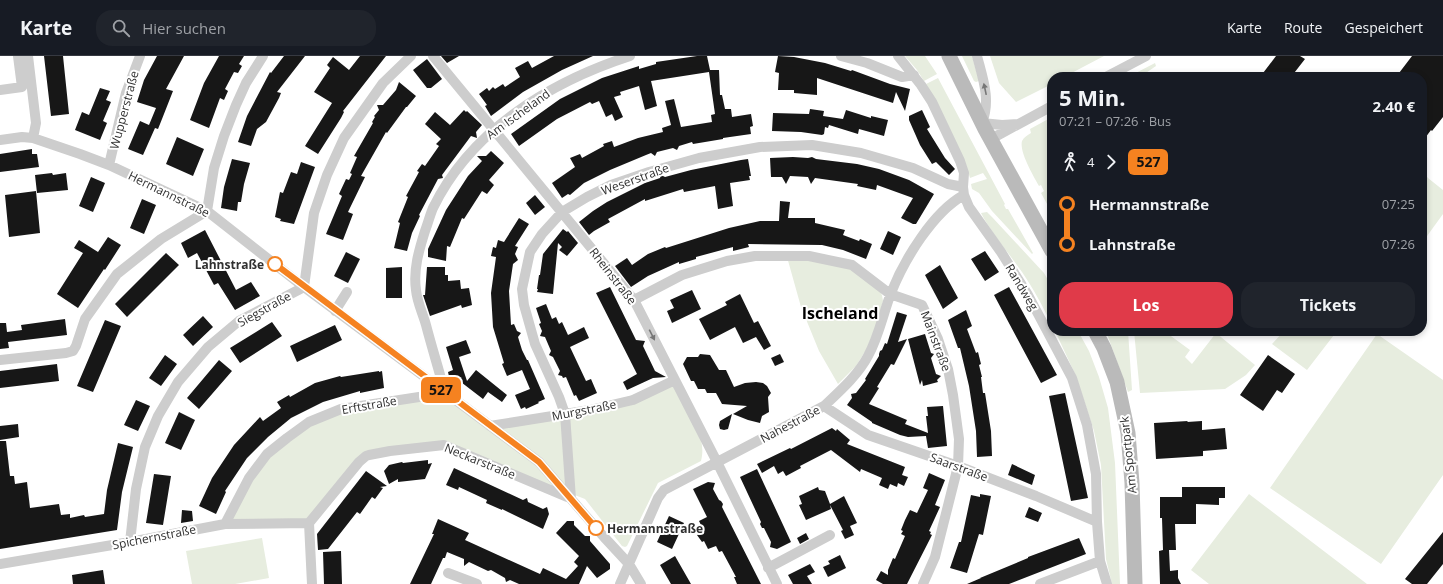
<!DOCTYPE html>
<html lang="de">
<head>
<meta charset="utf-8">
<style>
  body { margin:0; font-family:"Open Sans",sans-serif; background:#20242c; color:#f1f3f6; height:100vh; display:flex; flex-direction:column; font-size:15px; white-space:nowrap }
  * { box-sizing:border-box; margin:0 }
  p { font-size:13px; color:#9ea1a6 }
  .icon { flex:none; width:22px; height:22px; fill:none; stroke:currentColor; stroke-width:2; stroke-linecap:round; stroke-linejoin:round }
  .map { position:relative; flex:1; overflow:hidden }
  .details { position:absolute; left:1047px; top:16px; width:380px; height:264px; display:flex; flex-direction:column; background:#171b24; border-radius:16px; box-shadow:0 2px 6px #0003 }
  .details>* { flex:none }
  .badge { padding:0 8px; border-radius:6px; font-size:14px; line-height:26px }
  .map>.badge { position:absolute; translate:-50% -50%; box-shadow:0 0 0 2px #fff }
  .legs { display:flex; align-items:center; gap:6px; height:44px; padding:0 12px; font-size:13px }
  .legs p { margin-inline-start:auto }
  .summary { display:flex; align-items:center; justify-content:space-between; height:68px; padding:0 12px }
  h1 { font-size:22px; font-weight:700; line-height:30px }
  .button { display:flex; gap:8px; margin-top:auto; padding:8px 12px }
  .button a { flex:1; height:46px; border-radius:16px; background:#e03a49; color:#fff; font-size:16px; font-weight:700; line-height:46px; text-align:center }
  .button a+a { background:#20242c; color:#f1f3f6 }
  ul { padding:0 12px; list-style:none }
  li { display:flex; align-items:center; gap:14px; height:40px; font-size:15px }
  li i { display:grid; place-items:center; width:6px; height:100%; margin:0 5px; background:currentColor }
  li i::after { content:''; width:10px; height:10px; margin:-5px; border:3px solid; border-radius:50%; background:#171b24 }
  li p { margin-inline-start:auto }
  li:first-child i { background:linear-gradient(#0000 50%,currentColor 0) }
  li:last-child i { background:linear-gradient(currentColor 50%,#0000 0) }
  header { display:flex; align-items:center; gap:24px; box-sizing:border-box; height:56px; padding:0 20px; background:#171b24; border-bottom:1px solid #363941 }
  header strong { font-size:19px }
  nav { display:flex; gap:22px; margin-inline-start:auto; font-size:14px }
  .search { width:280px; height:36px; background:#20242c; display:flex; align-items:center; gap:10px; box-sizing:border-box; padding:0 14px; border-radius:16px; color:#9ea1a6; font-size:15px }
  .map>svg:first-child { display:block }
  .green { fill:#e7eddf }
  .building { fill:#171717 }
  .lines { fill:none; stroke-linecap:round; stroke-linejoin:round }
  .street { stroke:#cdcdcd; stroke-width:10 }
  .secondary { stroke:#bababa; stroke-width:15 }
  .oneway { fill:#777 }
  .line-1-casing { stroke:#fff; stroke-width:9 }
  .line-1 { stroke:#f58220; stroke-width:6 }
  .stop-1-dot { fill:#fff; stroke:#f58220; stroke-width:2 }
  .labels { text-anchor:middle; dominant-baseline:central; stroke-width:4; stroke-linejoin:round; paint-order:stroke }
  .street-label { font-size:12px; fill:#303030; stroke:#fff }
  .stop-label { font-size:12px; font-weight:bold; fill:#303030; stroke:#fff; text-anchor:end }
  .district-label { font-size:16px; font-weight:bold; fill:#000; stroke:#fff }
</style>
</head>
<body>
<header>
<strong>Karte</strong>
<div class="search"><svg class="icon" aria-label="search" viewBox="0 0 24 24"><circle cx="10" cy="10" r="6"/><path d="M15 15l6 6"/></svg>Hier suchen</div>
<nav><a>Karte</a><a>Route</a><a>Gespeichert</a></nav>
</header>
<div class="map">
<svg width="1443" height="528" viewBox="0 0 1443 528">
  <rect width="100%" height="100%" fill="#fff"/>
  <path class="green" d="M905 0H925L937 18 924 25 917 14Z
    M962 0H972L979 25 976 26 974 25Z
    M990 0H1104L1064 21H1052V28L1016 46 999 27Z
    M1155 7 1156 10 1140 21H1128Z
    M938 22 1005 148 1004 149 1006 153H1008L1033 197 1032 198 992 155 979 137 972 133 971 128 987 123 983 117 970 122 966 109 926 28Z
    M1052 61V157L1041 137 1044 135 1041 129 1039 130C1034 121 1019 96 1022 85 1024 81 1028 79 1031 77L1030 73Z
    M1422 115 1428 122 1443 134V158L1422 187Z
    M987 156 992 161 1044 217 1052 231V269C1043 251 1033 232 1022 216 1008 196 992 178 981 157Z
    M787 201 852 209 878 233 882 239 883 245 877 268 866 294 856 310 838 328 819 295 801 251Z
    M1055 275H1078L1089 295 1099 321 1108 352 1115 407 1120 528H1112L1106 503 1101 409 1094 375 1076 320Z
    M1106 275H1128L1132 334 1128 336Z
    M1134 275H1164L1190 294 1185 301 1192 308 1216 277 1255 309 1246 319 1225 333 1140 337Z
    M1284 275H1337L1307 314 1272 288Z
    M1377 278 1443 324V419L1381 508 1270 432Z
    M675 324C686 346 708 380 701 405L658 427 627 490 625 491 622 490 585 443 448 390 369 399 309 467 225 468 249 422 287 382 341 353 445 337 490 370 590 354Z
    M1249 438 1367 528H1209L1191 514Z
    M262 482 269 522 235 528H192L186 495Z"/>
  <path class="building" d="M44 0H63L69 58 51 60Z
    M157 0H184L166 33 173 35 162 63 158 73 155 72 143 99 128 93 140 65 149 69 156 52 137 46 144 24Z
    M219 0H244L239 8 242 10 238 17 234 16 225 33 228 35 224 44 220 42 209 72 190 64 204 27Z
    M284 0H305L277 36 281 37 279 42 266 66 257 73 251 90 238 86 247 60 270 16 271 17Z
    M360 0H386L343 55 344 56 341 62 318 98 305 90 332 47 314 36 330 12 327 9 333 1 349 14Z
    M441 0H459L447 7Z
    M554 0H593L562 14 523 36 491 60 485 50 487 49 479 38 487 32 489 35 493 31 495 33 503 28 505 31 520 21 515 12 528 5 532 12Z
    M697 0H707L710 14H719L720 39H722L725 53H731L732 61 751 58 753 70 750 71 751 78 723 82V83L693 88 692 86 679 90 677 94 673 92 657 96 655 100 651 97 646 99 610 114 584 127 570 139 568 138 562 142 552 127 575 111 570 102 580 98 582 102 604 90 603 88 612 85 614 91 638 82 663 76 662 72 671 69 665 45 674 43 681 71 712 66 711 59 715 58 709 16 651 25 657 50 645 54 639 30 620 36 621 39 614 41 623 61 615 65 612 58 606 61 599 45 592 48 590 46 557 63 519 90 511 78 560 43 602 22 639 10V13L656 8V6Z
    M778 0 794 1 825 7 851 15 852 14 890 28 910 33 905 55 896 36 893 47 817 22V39L794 37V34H778L779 17 775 16Z
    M1276 0H1300L1305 3 1291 21H1260Z
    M1412 0H1443V61L1432 75 1431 74 1422 86V21H1396Z
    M427 3 442 23 431 32H427L413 14Z
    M399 26 416 40 407 51H406L387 77 386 76 361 120 365 121 348 156 353 158 343 184 326 178 342 140 339 138 346 123 349 124 352 118 350 117 357 101 354 100 373 67 372 66 375 61 374 60 379 54 377 49H383L396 34Z
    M100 32 110 35 106 44 111 46 103 65 107 67 100 84 75 74 82 56 89 59Z
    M810 53 824 55 823 60 843 63 846 54 871 62V60L888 64 884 80 859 73 858 78 829 69 828 72 825 71 824 78 822 79 801 76 772 75 773 57 809 58Z
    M464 54 466 56 467 55 482 69 476 76 477 82 471 80 442 119 443 122 438 123 419 159 420 160 412 177 407 195 394 192 400 167 398 166 408 141 406 140 419 116 417 115 422 108 425 110 439 90 436 88 441 83 425 68 435 56 450 69Z
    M922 54 930 71 927 73 945 102 955 113 949 119 936 106 932 108 920 89 909 64V60Z
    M177 81 204 93 193 120 166 108Z
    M32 93V98H37L39 111 0 116V98Z
    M491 95 504 107 489 124 494 129 487 138 482 135 464 163 462 162 450 191 447 190 446 205 428 201V193L446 154 468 120 482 105 477 100H486Z
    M793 101 808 102 812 101 816 103 857 108 879 113 909 124 934 138 916 168H913L901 162 913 142 877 129 876 134 857 130 858 128 815 122 811 128 808 121 790 120 786 128 782 121H771L770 102Z
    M232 103 250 107 244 128 241 146H238L237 155 221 152 224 131Z
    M748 103 751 120H749L750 124 730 127 733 150 718 153 715 130 684 136 683 133 645 145V143L608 163 610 166 594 175 589 179 579 166 593 155 607 146 645 127 660 122 661 119 665 121 691 114 741 104Z
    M301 106 315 111 294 168 280 165 281 163 275 161 280 136 283 137 291 116 297 118Z
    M52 117 53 119 66 117 68 134 37 137 35 119Z
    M91 121 105 127 93 156 79 150Z
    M36 135 40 177 9 181 5 139Z
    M535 139 545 151 535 159 526 147Z
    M142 143 156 149 144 178 130 172Z
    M780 145 790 146 788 162H815V167L845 174 843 179 859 185 860 183 872 188 866 203 843 194 822 189 748 188 749 191 733 195V191L696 201V203L679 208V206L648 220 631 231 615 210 627 202 632 209 648 198 665 191 666 192 729 172 760 165H779Z
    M519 162 529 168 515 190 518 191 515 198 518 204 513 208 509 235 511 269 514 268 517 275 521 277 518 281 522 294 527 304H528L545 343 538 346 539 347 526 353 525 351 521 353 515 339 530 333 522 314 507 320 502 308 504 307 493 271 491 237 496 201 491 200 493 191 496 192 498 184 504 186Z
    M563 173 567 176 568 175 578 187 567 200 559 194 562 191 558 187 553 238 537 236 538 233H537L539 219H540L543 198Z
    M205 174 236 234 251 226 260 240 235 254 218 227 214 229 197 197 188 202 181 187Z
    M888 175 901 181 893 199 880 193Z
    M108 181 121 189 105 214 104 213 78 252 57 238 83 197 74 192 79 184 98 196Z
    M985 195 999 216 985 225 971 203Z
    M346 196 360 203 348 227 334 220Z
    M166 197 179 209 127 261 115 248Z
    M940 209 958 242 943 253 925 219Z
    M402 211V242H386V212Z
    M427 211H445V219H448V225L460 224 461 233 469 232 472 249 462 252 461 249 430 260 423 239H425Z
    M610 231 636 284 645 285 643 290 655 315 666 321 653 322 627 334 623 326 637 318 596 237Z
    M1009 231 1057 319 1041 327 994 239Z
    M692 234 701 253 672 267 667 255 674 252 670 244Z
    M740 238 754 267 758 265 771 290 764 294 756 281 743 287 735 271 710 284 699 263 727 249 725 246Z
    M546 248 552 263 556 261 559 268 562 266 568 279 584 271 589 282 570 291 586 325 591 323 597 337 579 345 576 339 574 340 566 321 563 322 562 320 558 319 560 315 553 301 549 299 551 295 545 281 540 280 542 275 539 268 541 267 536 252Z
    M966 254 972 270 967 273 976 297 978 296 981 308 979 309 982 321H981L983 337H985L991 375 992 400 977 401 976 375 969 330 960 292H958L948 264Z
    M897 256 907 259 898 286 907 283 894 309 891 308 877 331 879 332 869 348 907 364 905 368 928 377 926 360H928L927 351 943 350 947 390 928 392 926 380 908 381 900 379 872 367V366L847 349 852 342 851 338 856 337 866 324 865 323 879 300V298L880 295 882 294 885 287 887 288Z
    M203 260 213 271 193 290 183 279Z
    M65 263 67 279 8 286 9 292 0 293V267H6L7 276 22 274 21 269Z
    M105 264 121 270 93 336 77 330Z
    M272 266 282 280 240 307 230 292Z
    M335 269 342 284 297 306 290 290Z
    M925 278 931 297 934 298 931 302 936 318 941 320 937 324 938 326 923 330 922 324 920 329 908 283Z
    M466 284 471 297 459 301 467 325 476 314 507 339 502 346 488 336 483 343 457 323 450 325 448 316 453 314 446 291Z
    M700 298 710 299 719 314H726L734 331 745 327 756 326 763 327 767 330 771 337 768 341 769 356 762 360 760 367 748 364 733 358 747 350 722 348 716 337H707L705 333H698L694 325H691L683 308 687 301H698Z
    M780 298 784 306 775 310 771 302Z
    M165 299 177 308 161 330 149 322Z
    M1268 299 1295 318 1282 337 1277 334 1263 355 1240 339Z
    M219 304 232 315 199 353 187 342Z
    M57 308 59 325 0 332V315Z
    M379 315V316L382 315 384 332 360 337V335L323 346 291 362 268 381 247 402 225 435 226 436 216 458 199 450 212 422 234 389 260 361 263 365 281 352 277 346 289 339 290 341 315 327 340 320 341 321Z
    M1065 337 1088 442 1071 445 1049 340Z
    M136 344 150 350 138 375 124 369Z
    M179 356 195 364 181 394 165 387Z
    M732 358 728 373 724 374 720 373 719 369 720 365Z
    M1188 365 1187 366 1202 365V374L1225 372 1227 393 1203 395V400L1156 403 1154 367Z
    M18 368 19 381 0 384V370Z
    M832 372 836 375 837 373 850 384 847 388 905 411 902 419 908 421 904 430 898 427 897 431 890 428 888 433 879 429 882 422 861 413 860 416 831 394 800 410 801 412 786 420 783 415 778 418 774 410 762 417 757 408 790 392 791 393Z
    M0 385H6L10 420H14L15 428 27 426 30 452 59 448 61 459 70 458V462L84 459 85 461 104 458 107 434 118 387 133 391 122 436 117 474 0 493Z
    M428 404V408L432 407 425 423 398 426V423L389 428 384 415 389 409 402 406 403 407Z
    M1012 408 1035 419 1032 429 1008 419Z
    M454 412 523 444 527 442 528 446 543 453 547 451 549 458 543 473 502 453V454L486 447 487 444 459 431 458 434 446 429Z
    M757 413 791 486 777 493 770 491 771 486 764 472H762L760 468 761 466 740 421Z
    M366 415 387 430 380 431 383 432 375 443 372 441 360 458 357 456 328 493 318 494 317 478Z
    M929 417 945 424 935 449 940 451 929 475 931 476 930 478 932 479 907 528H883L876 524 881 515 888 519V514L893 502 895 503 905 480 901 478 903 475 901 474 905 464 910 454 917 457 928 434 923 432Z
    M154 418 171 420 163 469 146 467Z
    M708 426 715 427 713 433 719 444 721 445 723 448 722 451 761 528H737L734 521H736L722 495 719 496 716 490 708 493 704 485 702 486 697 479 704 475 699 465 707 461 693 433Z
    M818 431 819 434 825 435 830 448 844 440 857 467 850 470 854 479 845 483 841 475 843 474 830 449 831 453 806 464 799 449 802 448 799 440Z
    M1182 431H1225V442H1219V449L1196 448V468H1175L1176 494H1169L1170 515 1178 514V522L1181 528H1160L1159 495 1163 494 1162 462H1160V441H1182Z
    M980 438 991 440 983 479 979 478 967 517 950 512 959 486H961L971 439 980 441Z
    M1029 451 1042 457 1038 466 1025 461Z
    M182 454 192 455 193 465 181 467Z
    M669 460 684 467 672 493 657 486Z
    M438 463 469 477 465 484 540 518 543 512 566 523 578 510 574 506 579 500 556 477 567 465H574V469L585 480H590V485L610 508V513L597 522 587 510 579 528H519L510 524 506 526 505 522 491 514 488 515 469 506 464 510V503L447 496 445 502H443L431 528H410L434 478H432Z
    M1443 476V508L1427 528H1412L1405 523Z
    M806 477 809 483 800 488 797 482Z
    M1079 482 1086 498 1009 528H967L981 522H980L1028 502V501Z
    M341 495 342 528H324L323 496Z
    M840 499 846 512 828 521 823 511 830 508 828 505Z
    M675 500 691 528H671L660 509Z
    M810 508 815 516 807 520 812 528H793L788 519Z
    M103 514 105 528H73L72 519Z"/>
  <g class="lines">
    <path class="street" d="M28 0 36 67 33 82
      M433 0 634 244 717 406 777 528
      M841 0 867 7 902 21 914 19
      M898 0 921 29 932 46 960 105 964 117 963 131 964 139 969 151 1001 196 1028 239 1072 322 1087 369 1096 418 1097 466 1100 505 1107 528
      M977 0C983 23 991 44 982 67L1002 69 1018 68
      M1106 21 1146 0
      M0 34 22 31 18 0
      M991 83 1052 50
      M0 84 22 81 33 82 80 98 109 109 207 155 304 231 539 406 604 481 629 508 641 528
      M109 109 126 37 140 0
      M634 244 682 219 727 205 755 200H809L852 209 890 238 922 249 938 283 948 313 953 339 959 383 958 410 935 501 923 528
      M335 255 347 236
      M0 304 66 297 73 295 76 290 85 263 117 218 161 183 207 155 214 112 224 80 236 49 246 27 263 0
      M824 350 868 379 958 410 1036 440 1097 466
      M490 370 590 354 633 344 675 324
      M571 443 565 358 559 341 535 288 524 249 522 233 530 196 542 178 562 156 587 141 611 129 649 116 699 102 760 91 812 89 861 97 913 112 948 128 963 131
      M225 468 249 422 267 398 287 382 309 366 341 353 445 337C439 314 432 292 426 269 423 258 417 246 416 234 413 214 419 194 425 175 428 167 430 159 433 152 471 74 550 26 630 0
      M130 486 136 433 145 391 158 360 178 326 208 291 239 265 304 231 314 157 327 119 344 82 383 27 411 0
      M0 508 130 486 225 468 309 467
      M768 512 830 479
      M448 517 477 528
      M312 528 309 467 359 406 366 400 369 399 390 395 444 389 567 441
      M620 528 658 442 664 434 824 350C840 335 858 319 868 300 879 280 883 258 891 237 904 204 933 156 964 139
      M1040 528 1100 505"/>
    <path class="secondary" d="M949 0 985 73 1052 195
      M1095 275 1104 292 1117 326 1128 377 1132 427 1135 528"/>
  </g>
  <defs><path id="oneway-solid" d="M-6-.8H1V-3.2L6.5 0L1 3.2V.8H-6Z"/></defs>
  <g class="oneway">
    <use href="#oneway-solid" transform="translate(985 33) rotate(-102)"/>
    <use href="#oneway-solid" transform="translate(652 279) rotate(63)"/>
  </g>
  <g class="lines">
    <defs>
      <path id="line-1" d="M275 208 539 406 596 472"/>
    </defs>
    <use href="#line-1" class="line-1-casing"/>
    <use href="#line-1" class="line-1"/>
  </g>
  <g class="stop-1-dot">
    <circle cx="275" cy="208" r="7"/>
    <circle cx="596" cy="472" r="7"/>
  </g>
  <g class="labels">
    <g class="street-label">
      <text transform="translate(124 54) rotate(-75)">Wupperstraße</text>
      <text transform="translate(518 58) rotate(-36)">Am Ischeland</text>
      <text transform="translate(635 123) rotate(-20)">Weserstraße</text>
      <text transform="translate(169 138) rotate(26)">Hermannstraße</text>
      <text transform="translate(613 220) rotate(52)">Rheinstraße</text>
      <text transform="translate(1022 231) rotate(59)">Randweg</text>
      <text transform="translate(264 253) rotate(-29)">Siegstraße</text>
      <text transform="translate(936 285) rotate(69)">Mainstraße</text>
      <text transform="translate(369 349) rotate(-10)">Erftstraße</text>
      <text transform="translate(584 354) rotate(-11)">Murgstraße</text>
      <text transform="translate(790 368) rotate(-28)">Nahestraße</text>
      <text transform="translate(1128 399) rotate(-96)">Am Sportpark</text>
      <text transform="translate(480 405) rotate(22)">Neckarstraße</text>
      <text transform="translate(959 411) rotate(20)">Saarstraße</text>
      <text transform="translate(154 481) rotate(-11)">Spichernstraße</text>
    </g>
    <g class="stop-label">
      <text x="264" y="208">Lahnstraße</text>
      <text x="607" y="472" text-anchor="start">Hermannstraße</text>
    </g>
    <g class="district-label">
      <text x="840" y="257">Ischeland</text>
    </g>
  </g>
</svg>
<b class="badge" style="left:441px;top:334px;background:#f58220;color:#111">527</b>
<section class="details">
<div class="summary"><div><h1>5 Min.</h1><p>07:21 – 07:26 · Bus</p></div><b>2.40 €</b></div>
<div class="legs"><svg class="icon" aria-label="walk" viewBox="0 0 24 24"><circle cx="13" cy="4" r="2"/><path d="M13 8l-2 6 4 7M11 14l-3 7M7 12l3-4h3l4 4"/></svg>4<svg class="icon" aria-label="forward" viewBox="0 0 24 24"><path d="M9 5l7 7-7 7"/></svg><b class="badge" style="background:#f58220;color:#111">527</b></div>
<ul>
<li><i style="color:#f58220"></i><b>Hermannstraße</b><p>07:25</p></li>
<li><i style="color:#f58220"></i><b>Lahnstraße</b><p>07:26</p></li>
</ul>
<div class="button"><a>Los</a><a>Tickets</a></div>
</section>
</div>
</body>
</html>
